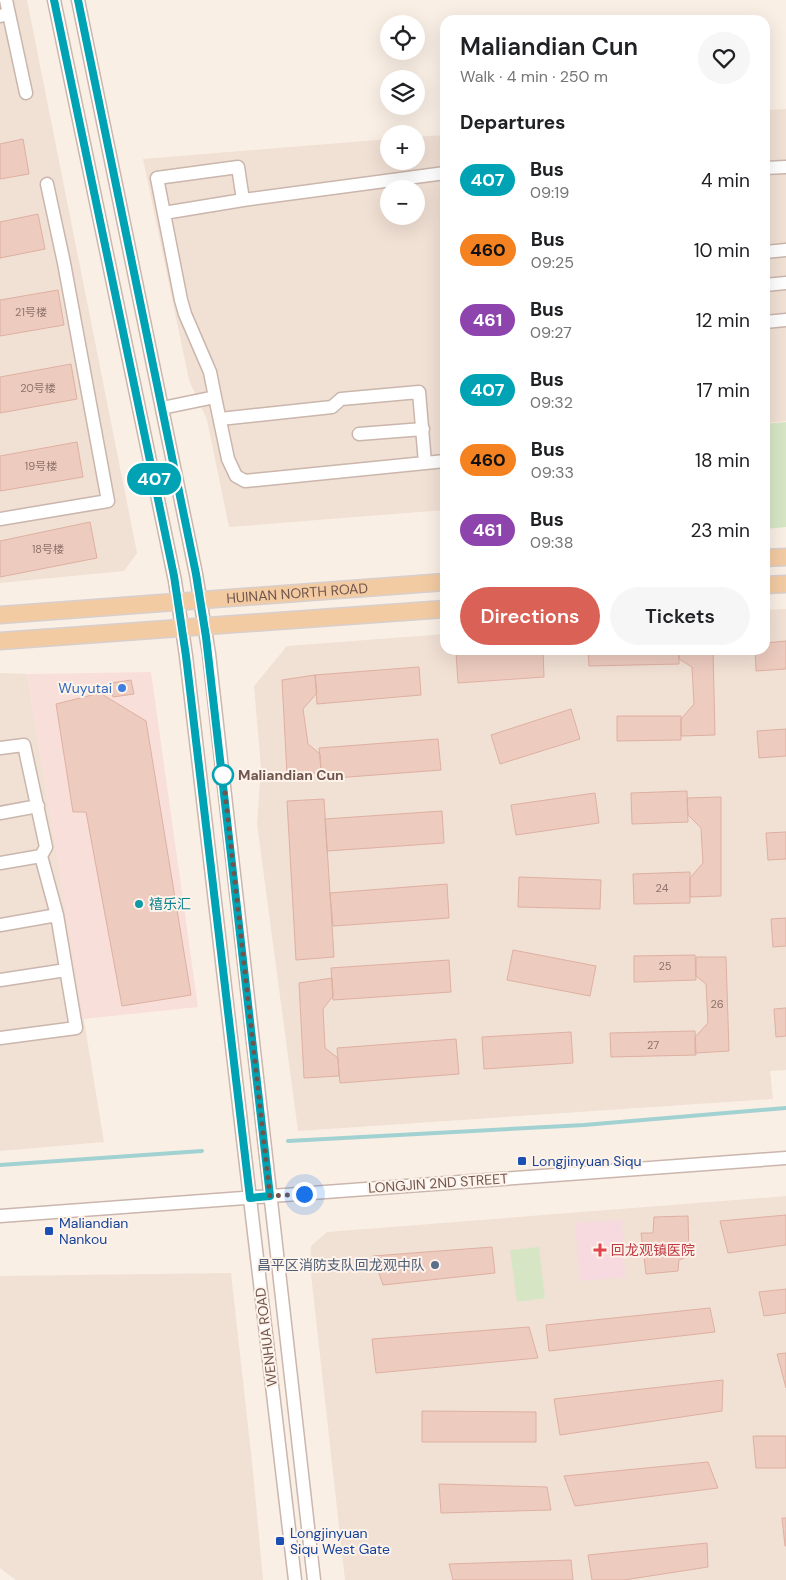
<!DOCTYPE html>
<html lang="en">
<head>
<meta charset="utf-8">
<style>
  body { margin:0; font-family:"DM Sans","Noto Sans SC",sans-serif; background:#f6f6f6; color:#202124; height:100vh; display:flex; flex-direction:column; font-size:19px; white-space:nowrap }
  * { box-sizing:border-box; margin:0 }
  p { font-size:16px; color:#757577 }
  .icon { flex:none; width:28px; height:28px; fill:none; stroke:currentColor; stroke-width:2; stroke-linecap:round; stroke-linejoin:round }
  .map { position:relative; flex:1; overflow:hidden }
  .details { position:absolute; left:440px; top:15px; width:330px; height:640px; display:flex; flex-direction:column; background:#fff; border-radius:15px; box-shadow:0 5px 20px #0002 }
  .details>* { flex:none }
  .badge { padding:0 10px; border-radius:16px; font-size:18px; line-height:32px }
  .buttons { position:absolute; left:380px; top:15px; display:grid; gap:10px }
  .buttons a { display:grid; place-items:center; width:45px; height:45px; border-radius:50%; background:#fff; box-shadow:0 5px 20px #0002; font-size:25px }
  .you { position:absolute; width:25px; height:25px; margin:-12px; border:4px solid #fff; border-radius:50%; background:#1a73e8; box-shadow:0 0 0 8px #1a73e833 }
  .map>.badge { position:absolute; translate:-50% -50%; box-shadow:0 0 0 2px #fff }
  h2 { padding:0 20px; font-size:19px; line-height:45px }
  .round { display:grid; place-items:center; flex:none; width:52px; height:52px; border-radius:26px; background:#f6f6f6 }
  .summary { display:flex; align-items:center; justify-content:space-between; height:85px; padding:0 20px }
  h1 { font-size:24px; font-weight:600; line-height:38px }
  .cta { display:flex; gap:10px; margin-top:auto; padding:10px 20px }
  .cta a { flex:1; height:58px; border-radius:30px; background:#d96155; color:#fff; font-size:20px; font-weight:600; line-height:58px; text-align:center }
  .cta a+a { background:#f6f6f6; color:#202124 }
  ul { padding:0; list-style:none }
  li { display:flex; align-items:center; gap:15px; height:70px; padding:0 20px }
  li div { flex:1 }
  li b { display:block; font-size:19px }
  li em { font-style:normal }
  li .badge { min-width:55px; font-weight:700; text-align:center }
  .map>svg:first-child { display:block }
  .residential { fill:#f1e0d4; fill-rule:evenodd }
  .commercial { fill:#f9dfd9 }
  .medical { fill:#f7d9e0 }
  .green { fill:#d6e6c5 }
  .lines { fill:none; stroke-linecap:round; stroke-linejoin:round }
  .stream { stroke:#a2d1d2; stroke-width:4 }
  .building { fill:#edcbbf; stroke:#deb0a1 }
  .minor-casing { stroke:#cab6ac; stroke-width:15 }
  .major-casing { stroke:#d7cfcd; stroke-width:19 }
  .minor { stroke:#fff; stroke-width:12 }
  .major { stroke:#f3cba3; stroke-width:16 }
  .line-casing { stroke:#fff; stroke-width:11 }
  .line { stroke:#00a3b4; stroke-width:8 }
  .walk { stroke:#70554d; stroke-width:5; stroke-dasharray:0 9 }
  .shop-dot { fill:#3f7fe0; stroke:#fdf3eb; stroke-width:2 }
  .stop-dot { fill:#fff; stroke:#00a3b4; stroke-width:2.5 }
  .culture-dot { fill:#0f9aa8; stroke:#fdf3eb; stroke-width:2 }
  .transit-dot { fill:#1a4fb4; stroke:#fdf3eb; stroke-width:2 }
  .health-dot { fill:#e0444e; stroke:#fdf3eb; stroke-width:2 }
  .service-dot { fill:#5c6f8a; stroke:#fdf3eb; stroke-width:2 }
  .labels { text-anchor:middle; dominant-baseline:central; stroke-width:4; stroke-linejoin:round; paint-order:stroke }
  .number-label { font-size:11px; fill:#8f726a }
  .street-label { font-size:14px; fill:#70554d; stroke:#fdf3eb }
  .shop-label { font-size:14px; fill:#366cbe; stroke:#fdf3eb; text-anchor:end }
  .stop-label { font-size:14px; font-weight:bold; fill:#70554d; stroke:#fdf3eb; text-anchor:start }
  .culture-label { font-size:14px; fill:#0d838f; stroke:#fdf3eb; text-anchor:start }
  .transit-label { font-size:14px; fill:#164399; stroke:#fdf3eb; text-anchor:start }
  .health-label { font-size:14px; fill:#be3a42; stroke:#fdf3eb; text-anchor:start }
  .service-label { font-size:14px; fill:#4e5e75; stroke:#fdf3eb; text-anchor:end }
</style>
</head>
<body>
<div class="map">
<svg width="786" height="1580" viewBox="0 0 786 1580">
  <rect width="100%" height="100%" fill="#faefe5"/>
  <path class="residential" d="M0 0H27L137 553 124 571 0 583Z
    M786 109V421L765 423V110Z
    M445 135V510L229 527 207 420 189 380 143 159 389 139V161H416V137ZM389 189H416V216H389Z
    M786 609V1070L770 1071 773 1099 298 1131 257 824 261 768 254 686 287 646 445 634V650H765V610Z
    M0 673 27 674 104 1142 0 1151Z
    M786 1196V1580H345L310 1265 311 1246 327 1232Z
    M231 1273 253 1471 263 1580H16L0 1568V1276Z"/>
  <path class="commercial" d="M151 672 198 1007 83 1019 27 674Z"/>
  <path class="medical" d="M622 1220 625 1277 580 1281 575 1223Z"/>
  <path class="green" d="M786 422V527L765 529V424Z
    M539 1247 545 1298 517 1302 510 1250Z"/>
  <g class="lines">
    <path class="stream" d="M288 1141 584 1125 786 1108
      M0 1165 202 1151"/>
  </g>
  <path class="building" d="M23 139 29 174 0 179V144Z
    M38 214 45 249 0 258V222Z
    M58 290 64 325 0 336V300Z
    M71 364 77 399 0 413V377Z
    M77 442 83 477 0 491V456Z
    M90 522 97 558 0 577V541Z
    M786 641V669L756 671 755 650H765V643Z
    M487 650H543L544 677 458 683 456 652Z
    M588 650H679V664L589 666Z
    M679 650H713L715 735 681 736V719L694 704 692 667 679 659Z
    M419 667 421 695 317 704 315 675Z
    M315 675 317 693 303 709 308 744 320 754 321 773 287 774 282 680Z
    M131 680 134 694 113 697 111 683Z
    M100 693 146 721 191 995 122 1006 86 812H73L56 704Z
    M571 709 580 739 500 764 491 735Z
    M617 716H681V740L617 741Z
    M786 729V756L759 758 757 731Z
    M438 739 441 770 322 779 319 748Z
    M687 791 688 822 632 824 631 793Z
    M595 793 599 823 516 835 511 805Z
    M721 797V896L690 897V878L703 863 701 828 688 815 687 798Z
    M324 799 334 957 296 960 287 801Z
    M442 811 444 843 327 851 325 819Z
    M786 832V859L768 860 766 833Z
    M690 872V903L634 904 633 874Z
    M519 877 601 880 600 909 518 907Z
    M447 884 449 918 333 926 330 893Z
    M786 918V946L773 947 771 919Z
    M513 950 596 966 590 996 507 980Z
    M695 955 696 980 634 982V956Z
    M696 957H726L729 1051 695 1053V1037L708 1023 706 984 696 976Z
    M449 960 451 992 333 1000 331 968Z
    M332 978 333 996 323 1009 325 1048 338 1058 339 1076 304 1078 299 983Z
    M786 1008V1036L776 1037 774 1009Z
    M695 1031 696 1055 611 1057 610 1033Z
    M571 1032 573 1063 484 1069 482 1037Z
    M456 1039 459 1074 340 1083 337 1048Z
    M786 1215V1245L728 1253 720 1221Z
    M688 1216 689 1256 679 1260 678 1271 646 1274 641 1233H653L654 1217Z
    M492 1247 495 1273 383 1285 373 1256Z
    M786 1289V1313L764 1316 759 1292Z
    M710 1308 715 1332 549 1351 546 1325Z
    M529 1327 538 1358 376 1373 372 1339Z
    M786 1353V1388L777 1354Z
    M723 1380 722 1411 560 1435 554 1399Z
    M422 1411 536 1412V1442H422Z
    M753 1436H786V1468H756Z
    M708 1462 718 1488 575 1506 564 1476Z
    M439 1484 547 1487 551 1510 441 1513Z
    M782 1518H786V1546H785Z
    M707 1543 708 1567 624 1580H592L588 1555Z
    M571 1560 573 1580H453L449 1564Z"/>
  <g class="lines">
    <defs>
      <path id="minor" d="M6 0 9 14
        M54 0 175 581 186 656 295 1580
        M78 0 196 574 209 654 314 1580
        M0 16 9 14 26 93
        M765 168 786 167
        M164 213 243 200 445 173
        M765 252 786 250
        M765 285 786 283
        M765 322 786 320
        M215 397 210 372 185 314 181 300 157 178 238 167 243 200
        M162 408 215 397 228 459 236 476 245 481 445 461
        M220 419 332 407 341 399 419 392 425 463
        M359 434 423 429
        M0 519 108 501 64 263 47 184
        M0 748 24 745 46 847 41 856 0 863
        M0 813 38 806
        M0 925 57 915
        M0 980 66 970
        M0 1038 76 1028 57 915 41 856
        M0 1216 786 1158"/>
      <g id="major">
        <path d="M765 558 786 557"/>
        <path d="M765 585 786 584"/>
        <path id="s1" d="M0 615 445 582"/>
        <path d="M0 641 445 609"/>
      </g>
    </defs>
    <use href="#minor" class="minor-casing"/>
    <use href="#major" class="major-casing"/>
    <use href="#minor" class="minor"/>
    <use href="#major" class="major"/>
  </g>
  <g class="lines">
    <defs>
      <path id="line" d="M54 0 174 576 186 656 250 1198 270 1196 206 637 196 574 78 0"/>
    </defs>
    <use href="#line" class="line-casing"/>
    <use href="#line" class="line"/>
    <path class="walk" d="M223 775 270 1196 304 1194"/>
  </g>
  <circle class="shop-dot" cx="122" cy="688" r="5"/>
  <circle class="stop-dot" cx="223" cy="775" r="10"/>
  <circle class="culture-dot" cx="139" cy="904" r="5"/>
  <g class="transit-dot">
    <rect x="517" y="1156" width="10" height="10" rx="2.5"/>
    <rect x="44" y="1226" width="10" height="10" rx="2.5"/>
    <rect x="275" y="1536" width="10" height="10" rx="2.5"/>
  </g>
  <path class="health-dot" d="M597.5 1242.5h5v5h5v5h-5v5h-5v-5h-5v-5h5z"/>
  <circle class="service-dot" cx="435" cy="1265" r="5"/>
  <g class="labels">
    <g class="number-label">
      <text x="31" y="312">21号楼</text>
      <text x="38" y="388">20号楼</text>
      <text x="41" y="466">19号楼</text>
      <text x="48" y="549">18号楼</text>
      <text x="662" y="888">24</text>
      <text x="665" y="966">25</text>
      <text x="717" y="1004">26</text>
      <text x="653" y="1045">27</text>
    </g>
    <g class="street-label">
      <text stroke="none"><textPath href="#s1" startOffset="298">HUINAN NORTH ROAD</textPath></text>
      <text transform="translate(438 1183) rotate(-4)">LONGJIN 2ND STREET</text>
      <text transform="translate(266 1337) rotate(-97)">WENHUA ROAD</text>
    </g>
    <g class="shop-label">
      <text x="112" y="688">Wuyutai</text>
    </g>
    <g class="stop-label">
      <text x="238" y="775">Maliandian Cun</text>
    </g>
    <g class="culture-label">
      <text x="149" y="904">禧乐汇</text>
    </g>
    <g class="transit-label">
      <text x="532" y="1161">Longjinyuan Siqu</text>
      <text x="59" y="1223">Maliandian<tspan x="59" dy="16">Nankou</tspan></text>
      <text x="290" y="1533">Longjinyuan<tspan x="290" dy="16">Siqu West Gate</tspan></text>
    </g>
    <g class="health-label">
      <text x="611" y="1250">回龙观镇医院</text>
    </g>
    <g class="service-label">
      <text x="425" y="1265">昌平区消防支队回龙观中队</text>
    </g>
  </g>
</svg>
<div class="buttons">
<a><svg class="icon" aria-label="locate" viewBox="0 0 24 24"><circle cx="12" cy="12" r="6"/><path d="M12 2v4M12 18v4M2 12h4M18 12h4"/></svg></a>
<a><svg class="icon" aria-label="layers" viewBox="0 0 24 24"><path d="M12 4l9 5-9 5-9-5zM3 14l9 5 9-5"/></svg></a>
<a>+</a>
<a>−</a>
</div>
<div class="you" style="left:304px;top:1194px"></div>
<b class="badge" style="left:154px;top:479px;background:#00a3b4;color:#fff">407</b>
<section class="details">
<div class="summary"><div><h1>Maliandian Cun</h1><p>Walk · 4 min · 250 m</p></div><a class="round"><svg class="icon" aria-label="heart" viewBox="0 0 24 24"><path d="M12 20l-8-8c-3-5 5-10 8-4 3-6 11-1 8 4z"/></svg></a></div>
<h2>Departures</h2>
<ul>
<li><span class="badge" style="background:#00a3b4;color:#fff">407</span><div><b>Bus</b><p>09:19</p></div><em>4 min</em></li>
<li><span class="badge" style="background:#f58220;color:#111">460</span><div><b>Bus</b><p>09:25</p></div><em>10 min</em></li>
<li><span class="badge" style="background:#8e44ad;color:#fff">461</span><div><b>Bus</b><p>09:27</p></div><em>12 min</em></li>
<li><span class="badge" style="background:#00a3b4;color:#fff">407</span><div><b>Bus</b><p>09:32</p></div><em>17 min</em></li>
<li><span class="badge" style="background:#f58220;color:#111">460</span><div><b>Bus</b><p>09:33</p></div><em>18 min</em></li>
<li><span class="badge" style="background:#8e44ad;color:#fff">461</span><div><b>Bus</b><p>09:38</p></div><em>23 min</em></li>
</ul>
<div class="cta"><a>Directions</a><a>Tickets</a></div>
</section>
</div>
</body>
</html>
